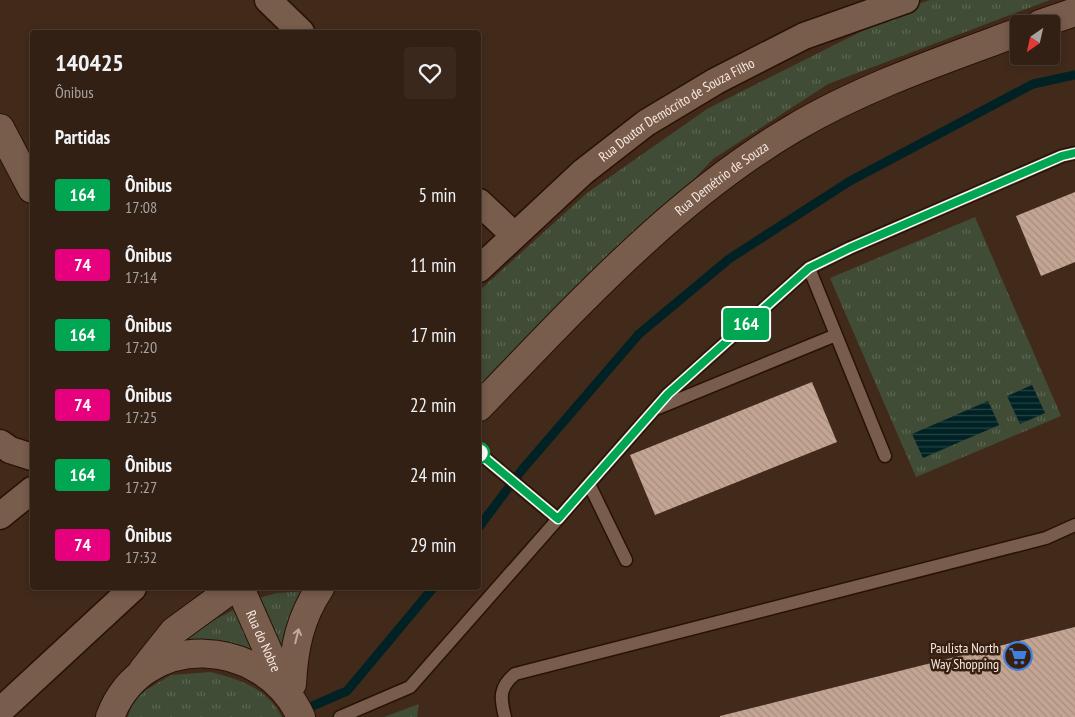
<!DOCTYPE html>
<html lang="pt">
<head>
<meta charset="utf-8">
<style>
  body { margin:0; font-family:"PT Sans Narrow",sans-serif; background:#3a281d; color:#f1f3f6; height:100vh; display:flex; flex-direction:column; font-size:19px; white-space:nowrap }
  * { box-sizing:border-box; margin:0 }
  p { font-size:16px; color:#a8a3a0 }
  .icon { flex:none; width:28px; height:28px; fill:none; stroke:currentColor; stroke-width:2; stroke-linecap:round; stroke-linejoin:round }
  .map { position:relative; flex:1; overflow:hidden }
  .panel { position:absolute; left:30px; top:30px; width:451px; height:560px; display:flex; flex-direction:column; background:#322014; border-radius:5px; box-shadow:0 2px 8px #0003,0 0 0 1px #4d3e34 }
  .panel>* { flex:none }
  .badge { padding:0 10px; border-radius:4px; font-size:18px; line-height:32px }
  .needle { width:32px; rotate:214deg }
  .tools { position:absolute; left:1010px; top:15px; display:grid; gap:10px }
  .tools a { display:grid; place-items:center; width:50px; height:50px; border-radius:5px; background:#322014; box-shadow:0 2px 8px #0003,0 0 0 1px #4d3e34; font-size:25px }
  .map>.badge { position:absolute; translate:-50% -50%; box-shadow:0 0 0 2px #fff }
  h2 { padding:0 25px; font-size:19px; line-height:45px }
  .round { display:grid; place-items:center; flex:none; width:52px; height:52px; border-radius:5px; background:#3a281d }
  .head { display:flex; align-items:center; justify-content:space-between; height:85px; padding:0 25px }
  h1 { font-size:24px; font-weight:600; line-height:38px }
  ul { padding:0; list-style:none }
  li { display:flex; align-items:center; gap:15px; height:70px; padding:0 25px }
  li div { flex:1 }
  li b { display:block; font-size:19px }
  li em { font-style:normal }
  li .badge { min-width:55px; font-weight:700; text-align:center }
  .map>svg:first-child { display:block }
  .grass { fill:url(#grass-tufts) }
  .water { fill:url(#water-rules) }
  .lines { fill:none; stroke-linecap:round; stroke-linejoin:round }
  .stream { stroke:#002224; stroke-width:9 }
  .building { fill:url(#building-back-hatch) }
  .service-casing { stroke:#281204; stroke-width:15 }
  .minor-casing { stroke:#281204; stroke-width:29 }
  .secondary-casing { stroke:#281204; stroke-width:30 }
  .service { stroke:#785c4c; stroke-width:12 }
  .minor { stroke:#785c4c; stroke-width:26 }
  .secondary { stroke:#785c4c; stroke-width:28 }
  .oneway { stroke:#bfaa9d }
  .line-casing { stroke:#fff; stroke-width:11 }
  .line { stroke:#00a651; stroke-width:8 }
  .stop-dot { fill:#fff; stroke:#00a651; stroke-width:2.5 }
  .labels { text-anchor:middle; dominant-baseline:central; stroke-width:5; stroke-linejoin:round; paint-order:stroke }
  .street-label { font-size:14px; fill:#f9e9e0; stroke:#372011 }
  .poi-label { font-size:14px; fill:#f9e9e0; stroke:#372011; text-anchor:end }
</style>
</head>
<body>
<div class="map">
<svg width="1075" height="717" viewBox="0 0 1075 717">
  <defs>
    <pattern id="grass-tufts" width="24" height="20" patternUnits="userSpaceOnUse" patternTransform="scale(1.25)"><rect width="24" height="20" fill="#404c36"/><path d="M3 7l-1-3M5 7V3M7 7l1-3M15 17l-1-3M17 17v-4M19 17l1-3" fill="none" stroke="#5c6653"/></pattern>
    <pattern id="water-rules" width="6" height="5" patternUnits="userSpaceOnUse" patternTransform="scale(1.25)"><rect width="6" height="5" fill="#002224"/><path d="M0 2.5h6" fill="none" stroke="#264244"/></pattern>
    <pattern id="building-back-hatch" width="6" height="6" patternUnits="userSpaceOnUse" patternTransform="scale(1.25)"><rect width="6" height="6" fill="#c4a593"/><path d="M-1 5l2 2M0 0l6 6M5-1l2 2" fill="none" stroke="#a68d7f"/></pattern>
  </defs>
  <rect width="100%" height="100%" fill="#422a1b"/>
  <path class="grass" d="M930 0H1050L828 84 713 159 479 407V291L587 193 707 109 912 6Z
    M975 217 1061 416 916 477 830 278Z
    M324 590 296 673 253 600 276 593Z
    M247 603 295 686 244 661 158 665 189 633Z
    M211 672C241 680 267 688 282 717H128L134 697 171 675Z
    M419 704 417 717H384Z"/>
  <path class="water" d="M1032 385 1045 413 1020 424 1007 396Z
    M988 401 999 425 923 458 912 434Z"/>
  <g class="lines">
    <path class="stream" d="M479 527 521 471 639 334 729 259 850 181 1033 84 1075 75
      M301 711 347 691 433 588"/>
  </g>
  <path class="building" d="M1075 192V262L1041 276 1016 216Z
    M812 382 837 442 655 515 630 455Z
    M1075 627V717H720V716Z"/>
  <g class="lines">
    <defs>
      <path id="service" d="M809 268 885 456
        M658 408 836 335
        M479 453 558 519
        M589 484 626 560
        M340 717 410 687 668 394 809 268 850 248 1062 156 1075 153
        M505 717C500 698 499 687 515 674L1046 538 1075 525"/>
      <g id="minor">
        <path d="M268 0 301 32"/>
        <path d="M479 202 514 235"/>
        <path id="s1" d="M479 269 583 172 646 123 716 81 804 36 906 0"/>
        <path d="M0 443 10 450 32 457"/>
        <path d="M0 516 32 490"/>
        <path d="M0 711 133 588"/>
      </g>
      <g id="secondary">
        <path d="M1040 24 1075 12"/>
        <path d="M0 128 32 189"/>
        <path id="s2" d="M479 407C576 307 672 200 794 128 863 87 943 60 1019 32"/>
        <path id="s3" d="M240 588 283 685"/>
        <path d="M143 670 174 631 233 588"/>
        <path d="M292 684C294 647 300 618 320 588"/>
        <path d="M110 717C143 629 264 636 301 717"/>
      </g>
    </defs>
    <use href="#service" class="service-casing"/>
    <use href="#minor" class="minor-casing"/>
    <use href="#secondary" class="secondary-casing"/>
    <use href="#service" class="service"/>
    <use href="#minor" class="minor"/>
    <use href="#secondary" class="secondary"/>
  </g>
  <defs><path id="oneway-shaft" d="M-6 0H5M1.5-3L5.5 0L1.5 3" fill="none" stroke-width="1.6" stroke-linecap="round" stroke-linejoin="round" transform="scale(1.25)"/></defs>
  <use class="oneway" href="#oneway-shaft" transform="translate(297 636) rotate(-76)"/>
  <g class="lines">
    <defs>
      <path id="line" d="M479 453 558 519 668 394 809 268 850 248 1062 156 1075 153"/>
    </defs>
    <use href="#line" class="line-casing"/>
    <use href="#line" class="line"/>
  </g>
  <defs>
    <symbol id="supermarket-ring" viewBox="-11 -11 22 22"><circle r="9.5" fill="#372011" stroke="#3f7fe0" stroke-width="1.5"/><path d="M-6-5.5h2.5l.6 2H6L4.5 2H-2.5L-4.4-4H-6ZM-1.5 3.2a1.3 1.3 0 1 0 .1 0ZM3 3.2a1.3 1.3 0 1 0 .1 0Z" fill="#3f7fe0"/></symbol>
  </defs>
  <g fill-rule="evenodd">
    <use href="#supermarket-ring" x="1002" y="640" width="32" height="32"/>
  </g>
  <circle class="stop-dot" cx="479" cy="453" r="10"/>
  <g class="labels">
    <g class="street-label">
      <text stroke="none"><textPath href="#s1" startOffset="255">Rua Doutor Demócrito de Souza Filho</textPath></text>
      <text stroke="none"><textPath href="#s2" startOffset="334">Rua Demétrio de Souza</textPath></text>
      <text stroke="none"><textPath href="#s3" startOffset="58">Rua do Nobre</textPath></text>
    </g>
    <g class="poi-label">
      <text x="999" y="648">Paulista North<tspan x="999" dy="16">Way Shopping</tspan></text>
    </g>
  </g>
</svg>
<div class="tools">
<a><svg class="needle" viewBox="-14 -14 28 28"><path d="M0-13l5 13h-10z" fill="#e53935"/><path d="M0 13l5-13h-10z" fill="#a8a3a0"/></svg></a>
</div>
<b class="badge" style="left:746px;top:324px;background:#00a651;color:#fff">164</b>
<section class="panel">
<div class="head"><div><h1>140425</h1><p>Ônibus</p></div><a class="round"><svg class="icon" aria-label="heart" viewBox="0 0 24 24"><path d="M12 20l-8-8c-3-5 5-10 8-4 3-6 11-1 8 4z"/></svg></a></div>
<h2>Partidas</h2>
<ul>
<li><span class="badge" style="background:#00a651;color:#fff">164</span><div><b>Ônibus</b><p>17:08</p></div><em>5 min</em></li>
<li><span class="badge" style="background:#e6007e;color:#fff">74</span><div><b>Ônibus</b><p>17:14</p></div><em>11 min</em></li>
<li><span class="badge" style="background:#00a651;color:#fff">164</span><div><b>Ônibus</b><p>17:20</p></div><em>17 min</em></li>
<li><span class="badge" style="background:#e6007e;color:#fff">74</span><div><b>Ônibus</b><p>17:25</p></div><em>22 min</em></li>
<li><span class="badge" style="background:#00a651;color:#fff">164</span><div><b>Ônibus</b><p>17:27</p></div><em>24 min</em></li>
<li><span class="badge" style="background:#e6007e;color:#fff">74</span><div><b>Ônibus</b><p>17:32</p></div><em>29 min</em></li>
</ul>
</section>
</div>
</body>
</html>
